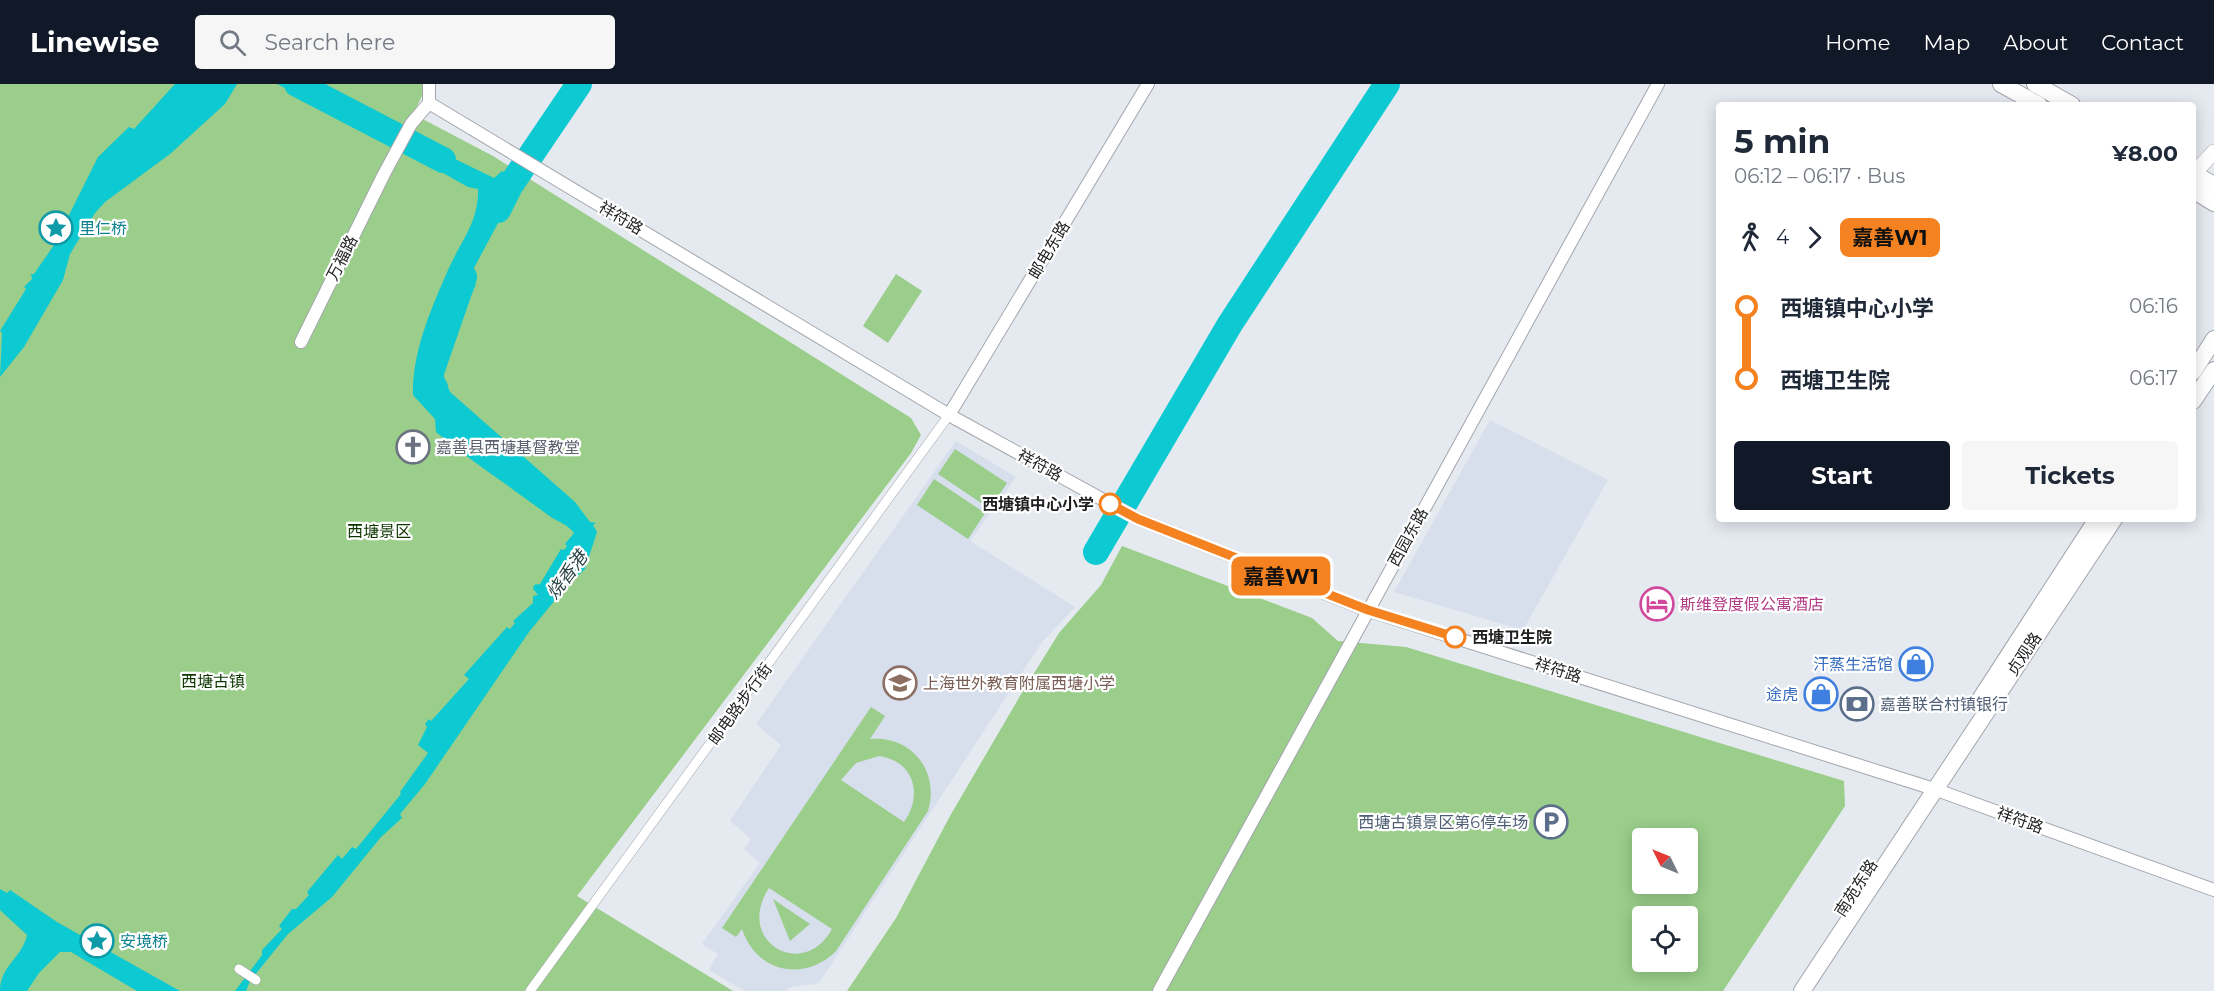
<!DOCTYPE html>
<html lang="en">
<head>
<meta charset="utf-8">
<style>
  body { margin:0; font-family:Montserrat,"Noto Sans SC",sans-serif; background:#f6f6f7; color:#1f2937; height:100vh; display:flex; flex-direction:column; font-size:22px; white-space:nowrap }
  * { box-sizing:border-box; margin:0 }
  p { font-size:20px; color:#747a83 }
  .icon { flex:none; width:33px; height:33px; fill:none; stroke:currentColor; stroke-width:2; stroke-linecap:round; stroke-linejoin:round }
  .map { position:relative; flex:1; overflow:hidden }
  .panel { position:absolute; left:1716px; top:18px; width:480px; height:420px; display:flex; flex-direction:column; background:#fff; border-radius:6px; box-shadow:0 3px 15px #0003 }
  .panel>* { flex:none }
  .badge { padding:0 12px; border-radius:9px; font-size:21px; line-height:39px }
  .needle { width:39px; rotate:313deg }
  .fabs { position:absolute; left:1632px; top:744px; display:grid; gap:12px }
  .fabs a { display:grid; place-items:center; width:66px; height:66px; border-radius:6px; background:#fff; box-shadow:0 3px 15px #0003; font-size:30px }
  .map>.badge { position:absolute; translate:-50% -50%; box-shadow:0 0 0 3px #fff }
  .legs { display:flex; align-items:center; gap:9px; height:66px; padding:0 18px; font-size:20px }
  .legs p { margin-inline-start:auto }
  .head { display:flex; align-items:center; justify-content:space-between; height:102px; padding:0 18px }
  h1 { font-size:33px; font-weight:700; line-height:45px }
  .cta { display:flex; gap:12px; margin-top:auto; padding:12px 18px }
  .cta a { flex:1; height:69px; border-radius:6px; background:#111827; color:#fff; font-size:24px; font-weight:700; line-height:69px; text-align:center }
  .cta a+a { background:#f6f6f7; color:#1f2937 }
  ul { padding:0 18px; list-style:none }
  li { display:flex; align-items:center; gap:21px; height:72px; font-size:22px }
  li i { display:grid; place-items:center; width:9px; height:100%; margin:0 8px; background:currentColor }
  li i::after { content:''; width:15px; height:15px; margin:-8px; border:4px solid; border-radius:50%; background:#fff }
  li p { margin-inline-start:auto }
  li:first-child i { background:linear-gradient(#0000 50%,currentColor 0) }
  li:last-child i { background:linear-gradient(currentColor 50%,#0000 0) }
  header { display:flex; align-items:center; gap:36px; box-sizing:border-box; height:84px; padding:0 30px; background:#111827; color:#fff }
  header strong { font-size:28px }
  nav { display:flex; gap:33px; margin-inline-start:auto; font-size:21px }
  .search { width:420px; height:54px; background:#f6f6f7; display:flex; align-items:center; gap:15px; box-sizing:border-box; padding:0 21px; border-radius:6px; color:#747a83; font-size:22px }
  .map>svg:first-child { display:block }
  .built { fill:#d7deec }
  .green { fill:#9ace8a; fill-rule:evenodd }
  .water { fill:#0dc9d2 }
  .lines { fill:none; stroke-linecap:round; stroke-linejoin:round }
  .river { stroke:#0dc9d2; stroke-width:26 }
  .pedestrian-casing { stroke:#a2a5ac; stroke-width:10 }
  .minor-casing { stroke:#a2a5ac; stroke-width:14 }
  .tertiary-casing { stroke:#a2a5ac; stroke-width:16 }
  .secondary-casing { stroke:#a2a5ac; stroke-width:18 }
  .pedestrian { stroke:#fff; stroke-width:9 }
  .minor { stroke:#fff; stroke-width:12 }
  .tertiary { stroke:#fff; stroke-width:15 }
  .secondary { stroke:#fff; stroke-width:16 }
  .line-1-casing { stroke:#fff; stroke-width:14 }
  .line-1 { stroke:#f58220; stroke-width:9 }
  .stop-1-dot { fill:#fff; stroke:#f58220; stroke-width:3 }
  .labels { text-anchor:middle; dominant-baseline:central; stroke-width:4.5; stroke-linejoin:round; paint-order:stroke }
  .street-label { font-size:16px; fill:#1f2022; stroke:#fff }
  .culture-label { font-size:16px; fill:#0d838f; stroke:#fff; text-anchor:start }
  .worship-label { font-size:16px; fill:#5b616d; stroke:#fff; text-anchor:start }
  .stop-label { font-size:16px; font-weight:bold; fill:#1f2022; stroke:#fff; text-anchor:end }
  .park-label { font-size:16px; fill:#0e3700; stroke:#fff }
  .hotel-label { font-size:16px; fill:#b23c85; stroke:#fff; text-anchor:start }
  .shop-label { font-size:16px; fill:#366cbe; stroke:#fff; text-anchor:end }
  .education-label { font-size:16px; fill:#785e54; stroke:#fff; text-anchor:start }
  .service-label { font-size:16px; fill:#4e5e75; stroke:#fff; text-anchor:start }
  .water-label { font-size:18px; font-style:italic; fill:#294344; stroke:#fff }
</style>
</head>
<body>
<header>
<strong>Linewise</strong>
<div class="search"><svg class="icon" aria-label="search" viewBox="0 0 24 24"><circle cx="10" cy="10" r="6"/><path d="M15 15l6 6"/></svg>Search here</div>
<nav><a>Home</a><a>Map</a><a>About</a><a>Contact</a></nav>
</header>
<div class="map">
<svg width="2214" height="907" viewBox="0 0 2214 907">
  <rect width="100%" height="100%" fill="#e5e9f0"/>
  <path class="built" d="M1490 336 1608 396 1523 546 1394 508Z
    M956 357 1016 393 970 457 1075 523 1042 558 819 899 791 903 785 907H745L709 886 718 870 702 860 760 779 744 765 751 755 730 737 781 661 756 640Z"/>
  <path class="green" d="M0 0H428L413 30 493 72 911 334 921 351 911 369 577 812 733 907H0Z
    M896 190 922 207 888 259 863 242Z
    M955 365 1007 399 990 425 938 390Z
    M934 395 985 429 968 455 917 421Z
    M1122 462 1312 534 1338 557 1406 563 1844 697 1845 722 1723 907H847L896 834 950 732 1020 612 1059 549 1101 501ZM1642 754H1688V800H1642ZM1642 832H1688V878H1642Z
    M871 623 885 632 870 655C911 651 940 687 928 727L836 867C804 899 756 888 742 845L736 853 722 844ZM879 672C915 677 923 712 904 738L841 696 856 679ZM769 804 832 845C803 898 734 857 769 804Z
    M773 815 810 840 790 857Z"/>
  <path class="water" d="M175 0H237L225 20 170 70 105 118 95 129 70 170 63 196 24 263 0 293 2 249 0 247 26 205 24 203 32 195 31 190H34C46 172 59 155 70 137L67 135 98 73 129 43 134 45Z
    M277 0H308L392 42 385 55Z
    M416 56 494 94 502 87 520 98 467 197 476 200 463 230 449 225 435 261V270L450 308 575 418 590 438 596 439 593 441 597 448 585 485 564 505 529 548 425 700 400 730 402 734 381 753 332 813 288 850 250 897 246 907H235L262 871V866L282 845 279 842 292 825H296L309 811 307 808 338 771 342 775 352 763 356 765 401 710 400 708 428 669 418 661 427 643 425 640 429 635 431 637 469 595 464 591 507 543 510 545 515 539 513 537 533 519V512L538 511 533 505 534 501 540 500 561 465 564 466 567 462 565 460 574 449C569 441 556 437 548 431 511 403 472 378 436 348L435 335 413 311C412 268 431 225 448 186 461 157 479 138 478 105L468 103 409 70Z
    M0 805 7 809 10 806 57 838 180 907H137L71 868H60L39 889 27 907H0C0 882 22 874 27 851L0 826Z"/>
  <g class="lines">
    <path class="river" d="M297 0 443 76
      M498 126 510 102 579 0
      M435 304 428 297 464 193
      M1096 468 1230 240 1387 0"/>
    <defs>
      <path id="pedestrian" d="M239 885 256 896
        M530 907 949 331"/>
      <path id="minor" d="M429 19 949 331 1138 435 1367 526 1934 705 2214 806
        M301 258 384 90 411 40 429 19V0
        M949 331 1148 0
        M1159 907 1658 0"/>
      <path id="tertiary" d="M2193 90 2214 68"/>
      <path id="secondary" d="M2001 0 2039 21
        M2035 0 2072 21
        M2193 89 2214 101
        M2193 106 2214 119
        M2193 288 2214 255
        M2193 317 2214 286
        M1977 620 2097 435
        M1802 907 2114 435"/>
    </defs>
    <use href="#pedestrian" class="pedestrian-casing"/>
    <use href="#minor" class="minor-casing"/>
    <use href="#tertiary" class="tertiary-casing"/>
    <use href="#secondary" class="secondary-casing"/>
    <use href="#pedestrian" class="pedestrian"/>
    <use href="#minor" class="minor"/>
    <use href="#tertiary" class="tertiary"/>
    <use href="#secondary" class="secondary"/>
  </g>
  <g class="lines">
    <defs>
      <path id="line-1" d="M1110 420 1138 435 1368 526 1455 553"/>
    </defs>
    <use href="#line-1" class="line-1-casing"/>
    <use href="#line-1" class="line-1"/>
  </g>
  <defs>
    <symbol id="sight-ring" viewBox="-11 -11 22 22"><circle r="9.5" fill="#fff" stroke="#0f9aa8" stroke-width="1.5"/><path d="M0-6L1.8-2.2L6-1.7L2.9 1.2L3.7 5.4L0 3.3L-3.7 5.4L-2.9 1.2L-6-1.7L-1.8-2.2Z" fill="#0f9aa8"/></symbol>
    <symbol id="church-ring" viewBox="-11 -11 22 22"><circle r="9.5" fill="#fff" stroke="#6b7280" stroke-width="1.5"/><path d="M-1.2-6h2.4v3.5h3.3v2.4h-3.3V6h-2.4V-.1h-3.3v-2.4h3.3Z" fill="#6b7280"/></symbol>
    <symbol id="hotel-ring" viewBox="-11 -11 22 22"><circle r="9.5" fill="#fff" stroke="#d1479c" stroke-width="1.5"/><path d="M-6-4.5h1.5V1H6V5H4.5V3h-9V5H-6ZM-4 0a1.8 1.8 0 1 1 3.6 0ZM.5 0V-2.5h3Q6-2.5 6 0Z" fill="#d1479c"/></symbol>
    <symbol id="shop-ring" viewBox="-11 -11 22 22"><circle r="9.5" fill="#fff" stroke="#3f7fe0" stroke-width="1.5"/><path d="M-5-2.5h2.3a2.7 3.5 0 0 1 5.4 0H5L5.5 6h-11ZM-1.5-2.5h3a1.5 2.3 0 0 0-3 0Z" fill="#3f7fe0"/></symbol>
    <symbol id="school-ring" viewBox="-11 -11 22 22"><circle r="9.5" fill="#fff" stroke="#8d6e63" stroke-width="1.5"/><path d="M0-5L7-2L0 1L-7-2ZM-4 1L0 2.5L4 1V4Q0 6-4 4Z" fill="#8d6e63"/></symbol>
    <symbol id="bank-ring" viewBox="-11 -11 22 22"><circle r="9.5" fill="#fff" stroke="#5c6f8a" stroke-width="1.5"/><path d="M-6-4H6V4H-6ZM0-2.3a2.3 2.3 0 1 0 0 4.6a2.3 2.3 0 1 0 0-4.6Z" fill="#5c6f8a"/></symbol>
    <symbol id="parking-ring" viewBox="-11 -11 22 22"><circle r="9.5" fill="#fff" stroke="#5c6f8a" stroke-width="1.5"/><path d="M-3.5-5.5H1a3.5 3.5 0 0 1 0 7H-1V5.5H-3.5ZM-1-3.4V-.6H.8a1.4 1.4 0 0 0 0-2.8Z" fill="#5c6f8a"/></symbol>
  </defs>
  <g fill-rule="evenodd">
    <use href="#sight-ring" x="37" y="125" width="38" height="38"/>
    <use href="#church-ring" x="394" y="344" width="38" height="38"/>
    <use href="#hotel-ring" x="1638" y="501" width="38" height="38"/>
    <use href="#shop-ring" x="1897" y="561" width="38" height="38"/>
    <use href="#school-ring" x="881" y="580" width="38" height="38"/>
    <use href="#shop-ring" x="1802" y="591" width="38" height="38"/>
    <use href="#bank-ring" x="1838" y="601" width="38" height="38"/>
    <use href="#parking-ring" x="1532" y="719" width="38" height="38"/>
    <use href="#sight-ring" x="78" y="838" width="38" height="38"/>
  </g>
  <g class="stop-1-dot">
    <circle cx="1110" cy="420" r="10"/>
    <circle cx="1455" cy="553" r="10"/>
  </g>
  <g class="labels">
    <g class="street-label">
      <text transform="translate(621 134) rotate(31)">祥符路</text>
      <text transform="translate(1049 166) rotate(-59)">邮电东路</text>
      <text transform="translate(342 174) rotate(-63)">万福路</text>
      <text transform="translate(1040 381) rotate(29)">祥符路</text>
      <text transform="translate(1408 453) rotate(-61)">西园东路</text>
      <text transform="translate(2024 570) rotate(-56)">贞观路</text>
      <text transform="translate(1558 586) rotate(18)">祥符路</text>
      <text transform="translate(740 620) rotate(-54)">邮电路步行街</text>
      <text transform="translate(2020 736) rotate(20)">祥符路</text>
      <text transform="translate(1856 804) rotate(-57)">南苑东路</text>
    </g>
    <g class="culture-label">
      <text x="79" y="144">里仁桥</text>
      <text x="120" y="857">安境桥</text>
    </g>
    <g class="worship-label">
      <text x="436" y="363">嘉善县西塘基督教堂</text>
    </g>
    <g class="stop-label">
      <text x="1094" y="420">西塘镇中心小学</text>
      <text x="1472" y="553" text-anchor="start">西塘卫生院</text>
    </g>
    <g class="park-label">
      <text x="379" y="447">西塘景区</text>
      <text x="213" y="597">西塘古镇</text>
    </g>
    <g class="hotel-label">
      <text x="1680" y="520">斯维登度假公寓酒店</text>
    </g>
    <g class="shop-label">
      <text x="1893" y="580">汗蒸生活馆</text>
      <text x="1798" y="610">途虎</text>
    </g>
    <g class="education-label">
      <text x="923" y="599">上海世外教育附属西塘小学</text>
    </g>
    <g class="service-label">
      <text x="1880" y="620">嘉善联合村镇银行</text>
      <text x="1528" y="738" text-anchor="end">西塘古镇景区第6停车场</text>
    </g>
    <g class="water-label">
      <text transform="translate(567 491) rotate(-53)">烧香港</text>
    </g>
  </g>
</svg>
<div class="fabs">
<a><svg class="needle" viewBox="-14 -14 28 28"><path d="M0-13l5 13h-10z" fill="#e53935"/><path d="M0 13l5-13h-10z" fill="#747a83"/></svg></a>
<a><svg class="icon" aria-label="locate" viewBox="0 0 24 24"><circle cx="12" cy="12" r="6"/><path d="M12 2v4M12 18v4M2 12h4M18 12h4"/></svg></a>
</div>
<b class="badge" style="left:1281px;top:492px;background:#f58220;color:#111">嘉善W1</b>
<section class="panel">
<div class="head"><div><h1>5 min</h1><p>06:12 – 06:17 · Bus</p></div><b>¥8.00</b></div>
<div class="legs"><svg class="icon" aria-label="walk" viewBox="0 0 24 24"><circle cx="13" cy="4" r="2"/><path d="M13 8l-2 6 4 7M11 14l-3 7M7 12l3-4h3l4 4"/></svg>4<svg class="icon" aria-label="forward" viewBox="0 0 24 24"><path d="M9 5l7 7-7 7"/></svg><b class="badge" style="background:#f58220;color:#111">嘉善W1</b></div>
<ul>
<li><i style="color:#f58220"></i><b>西塘镇中心小学</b><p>06:16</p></li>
<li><i style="color:#f58220"></i><b>西塘卫生院</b><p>06:17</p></li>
</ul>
<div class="cta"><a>Start</a><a>Tickets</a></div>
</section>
</div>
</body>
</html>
